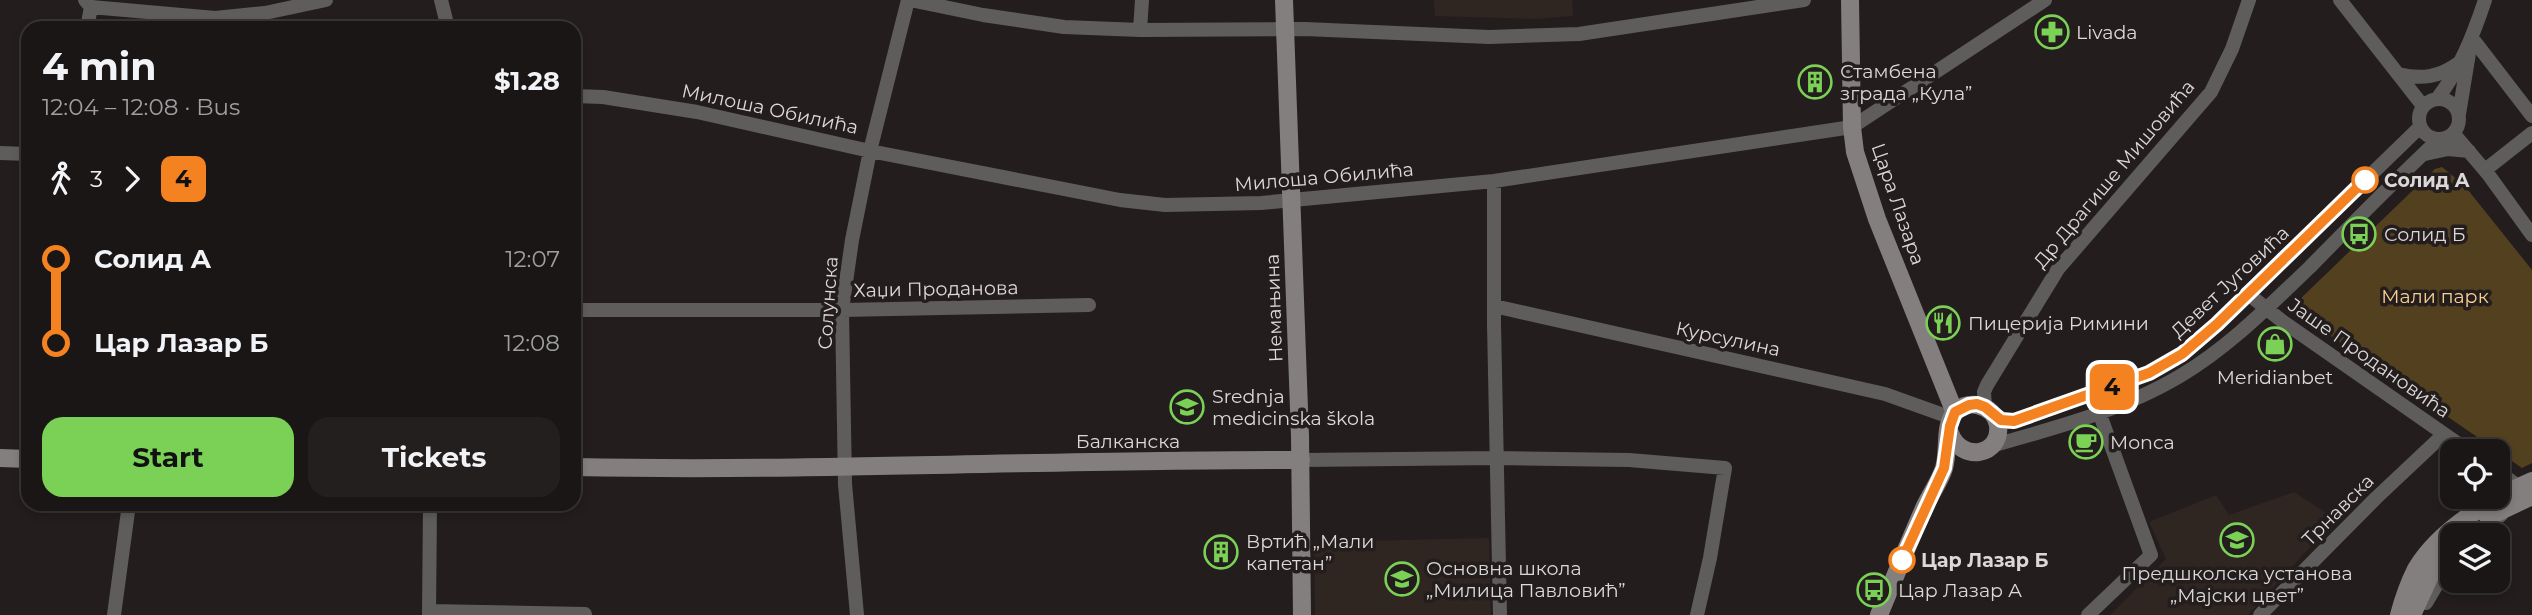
<!DOCTYPE html>
<html lang="en">
<head>
<meta charset="utf-8">
<style>
  body { margin:0; font-family:Montserrat,sans-serif; background:#231f1f; color:#f1f3f6; height:100vh; display:flex; flex-direction:column; font-size:26px; white-space:nowrap }
  * { box-sizing:border-box; margin:0 }
  p { font-size:23px; color:#9f9fa1 }
  .icon { flex:none; width:38px; height:38px; fill:none; stroke:currentColor; stroke-width:2; stroke-linecap:round; stroke-linejoin:round }
  .map { position:relative; flex:1; overflow:hidden }
  .drawer { position:absolute; left:21px; top:21px; width:560px; height:490px; display:flex; flex-direction:column; background:#1a1616; border-radius:21px; box-shadow:0 4px 10px #0003,0 0 0 2px #383535 }
  .drawer>* { flex:none }
  .badge { padding:0 14px; border-radius:10px; font-size:24px; line-height:46px }
  .buttons { position:absolute; left:2440px; top:439px; display:grid; gap:14px }
  .buttons a { display:grid; place-items:center; width:70px; height:70px; border-radius:14px; background:#1a1616; box-shadow:0 4px 10px #0003,0 0 0 2px #383535; font-size:35px }
  .map>.badge { position:absolute; translate:-50% -50%; box-shadow:0 0 0 4px #fff }
  .legs { display:flex; align-items:center; gap:10px; height:77px; padding:0 21px; font-size:23px }
  .legs p { margin-inline-start:auto }
  .headline { display:flex; align-items:center; justify-content:space-between; height:119px; padding:0 21px }
  h1 { font-size:38px; font-weight:700; line-height:52px }
  .action { display:flex; gap:14px; margin-top:auto; padding:14px 21px }
  .action a { flex:1; height:80px; border-radius:21px; background:#7bd156; color:#111; font-size:28px; font-weight:700; line-height:80px; text-align:center }
  .action a+a { background:#231f1f; color:#f1f3f6 }
  ul { padding:0 21px; list-style:none }
  li { display:flex; align-items:center; gap:24px; height:84px; font-size:26px }
  li i { display:grid; place-items:center; width:10px; height:100%; margin:0 9px; background:currentColor }
  li i::after { content:''; width:18px; height:18px; margin:-9px; border:5px solid; border-radius:50%; background:#1a1616 }
  li p { margin-inline-start:auto }
  li:first-child i { background:linear-gradient(#0000 50%,currentColor 0) }
  li:last-child i { background:linear-gradient(currentColor 50%,#0000 0) }
  .map>svg:first-child { display:block }
  .built { fill:#2f2521 }
  .park { fill:#53401f }
  .lines { fill:none; stroke-linecap:round; stroke-linejoin:round }
  .street { stroke:#5f5d5c; stroke-width:14 }
  .secondary { stroke:#837f7f; stroke-width:18 }
  .line-1-casing { stroke:#fff; stroke-width:16 }
  .line-1 { stroke:#f58220; stroke-width:10 }
  .stop-1-dot { fill:#fff; stroke:#f58220; stroke-width:3.5 }
  .labels { text-anchor:middle; dominant-baseline:central; stroke-width:7; stroke-linejoin:round; paint-order:stroke }
  .poi-label { font-size:19px; fill:#dbd8d7; stroke:#231e1d; text-anchor:start }
  .street-label { font-size:19px; fill:#dbd8d7; stroke:#231e1d }
  .stop-label { font-size:19px; font-weight:bold; fill:#dbd8d7; stroke:#231e1d; text-anchor:start }
  .park-label { font-size:19px; fill:#f7ce8d; stroke:#231e1d }
</style>
</head>
<body>
<div class="map">
<svg width="2532" height="615" viewBox="0 0 2532 615">
  <rect width="100%" height="100%" fill="#231e1d"/>
  <path class="built" d="M1434 0H1572L1573 16 1535 19 1435 16Z
    M2294 492 2336 519 2248 615H2110L2166 559 2149 522 2216 495 2229 515Z
    M1489 538 1491 615H1315L1314 542Z"/>
  <path class="park" d="M2442 167 2464 185 2532 270V463L2522 468 2296 312 2297 302 2435 169Z"/>
  <g class="lines">
    <path class="street" d="M85 0 91 7 215 18 265 13 326 0
      M441 0 448 28
      M910 0 983 15 1064 27 1140 30 1305 29 1489 37 1579 34 1804 0
      M2340 0 2423 106
      M87 28 91 7
      M1140 30 1142 0
      M2472 38 2532 116
      M2398 74C2422 80 2440 77 2460 62
      M574 96 603 97 697 112 870 151 1120 200 1165 205 1261 203 1494 181 1852 127 2045 0
      M2419 119a20 20 0 1 1 40 0a20 20 0 1 1-40 0Z
      M2437 99C2460 69 2473 36 2485 0
      M2459 114 2469 53
      M2454 134 2488 174 2532 235
      M0 153 28 154
      M2425 154 2448 149 2469 151
      M2485 170 2532 133
      M1494 181V324L1500 615
      M2247 293 2282 321 2470 452
      M1494 306 1885 394 1952 418
      M574 310H842L1089 305
      M1985 407 1984 392 1987 385 2058 269 2211 92 2232 49 2249 0
      M1995 417 2008 422 2025 418 2149 373 2182 354 2217 324 2420 127
      M1991 446C2055 428 2123 410 2180 376 2229 347 2269 306 2310 267 2352 224 2394 181 2438 140
      M1301 460 1496 458 1629 460 1725 468 1710 558 1697 615
      M2497 471 2525 491
      M2473 536 2501 515
      M2426 603 2452 559
      M429 611 585 614
      M114 615 129 504
      M429 615 430 504
      M857 615 845 484 842 310 852 240 870 151 908 0
      M2088 615 2151 555 2099 412
      M2260 615 2376 498 2444 434"/>
    <path class="secondary" d="M1284 0 1300 436 1302 615
      M1850 0 1852 127 1855 152 1877 219 1955 413
      M0 458 28 459
      M574 467C816 472 1058 459 1301 460
      M2488 517 2532 496
      M1879 615C1894 579 1909 542 1925 506 1931 493 1940 481 1944 468 1949 452 1944 429 1953 415 1965 397 1994 404 1998 425 2002 456 1961 463 1950 433
      M2399 615C2403 600 2409 583 2416 569 2439 530 2492 498 2532 481
      M2412 615 2434 567 2452 546"/>
  </g>
  <g class="lines">
    <defs>
      <path id="line-1" d="M1902 560 1944 468 1950 426 1955 412 1969 405 1977 404 1985 407 2001 420 2014 421 2149 373 2182 354 2217 324 2365 180"/>
    </defs>
    <use href="#line-1" class="line-1-casing"/>
    <use href="#line-1" class="line-1"/>
  </g>
  <defs>
    <symbol id="pharmacy-ring" viewBox="-11 -11 22 22"><circle r="9.5" fill="#231e1d" stroke="#7bd156" stroke-width="1.5"/><path d="M-2-6h4v4h4v4h-4v4h-4v-4h-4v-4h4Z" fill="#7bd156"/></symbol>
    <symbol id="building-ring" viewBox="-11 -11 22 22"><circle r="9.5" fill="#231e1d" stroke="#7bd156" stroke-width="1.5"/><path d="M-4-6H4V6H1V3H-1V6H-4ZM-2.5-4.3h1.7v1.8h-1.7ZM.8-4.3h1.7v1.8H.8ZM-2.5-1h1.7V.8h-1.7ZM.8-1h1.7V.8H.8Z" fill="#7bd156"/></symbol>
    <symbol id="bus-ring" viewBox="-11 -11 22 22"><circle r="9.5" fill="#231e1d" stroke="#7bd156" stroke-width="1.5"/><path d="M-5-6H5V4H4V6H2V4H-2V6H-4V4H-5ZM-3.5-4V0h7V-4ZM-3.5 1.2v1.5H-2V1.2ZM2 1.2v1.5H3.5V1.2Z" fill="#7bd156"/></symbol>
    <symbol id="restaurant-ring" viewBox="-11 -11 22 22"><circle r="9.5" fill="#231e1d" stroke="#7bd156" stroke-width="1.5"/><path d="M-5-6h1v4h1v-4h1v4h1v-4h1v5L-1.5 .5V6h-2V.5L-5-1ZM5-6V6H3V1.5H1.5Q1.5-4 5-6Z" fill="#7bd156"/></symbol>
    <symbol id="shop-ring" viewBox="-11 -11 22 22"><circle r="9.5" fill="#231e1d" stroke="#7bd156" stroke-width="1.5"/><path d="M-5-2.5h2.3a2.7 3.5 0 0 1 5.4 0H5L5.5 6h-11ZM-1.5-2.5h3a1.5 2.3 0 0 0-3 0Z" fill="#7bd156"/></symbol>
    <symbol id="school-ring" viewBox="-11 -11 22 22"><circle r="9.5" fill="#231e1d" stroke="#7bd156" stroke-width="1.5"/><path d="M0-5L7-2L0 1L-7-2ZM-4 1L0 2.5L4 1V4Q0 6-4 4Z" fill="#7bd156"/></symbol>
    <symbol id="cafe-ring" viewBox="-11 -11 22 22"><circle r="9.5" fill="#231e1d" stroke="#7bd156" stroke-width="1.5"/><path d="M-5.5-4.5H6V0H3Q3 3.5 0 3.5H-2.5Q-5.5 3.5-5.5 0ZM3-3.2v2h1.7v-2ZM-6 4.5H4V6H-6Z" fill="#7bd156"/></symbol>
  </defs>
  <g fill-rule="evenodd">
    <use href="#pharmacy-ring" x="2033" y="13" width="38" height="38"/>
    <use href="#building-ring" x="1796" y="63" width="38" height="38"/>
    <use href="#bus-ring" x="2340" y="215" width="38" height="38"/>
    <use href="#restaurant-ring" x="1924" y="304" width="38" height="38"/>
    <use href="#shop-ring" x="2256" y="325" width="38" height="38"/>
    <use href="#school-ring" x="1168" y="388" width="38" height="38"/>
    <use href="#cafe-ring" x="2067" y="423" width="38" height="38"/>
    <use href="#school-ring" x="2218" y="521" width="38" height="38"/>
    <use href="#building-ring" x="1202" y="533" width="38" height="38"/>
    <use href="#school-ring" x="1383" y="560" width="38" height="38"/>
    <use href="#bus-ring" x="1855" y="571" width="38" height="38"/>
  </g>
  <g class="stop-1-dot">
    <circle cx="2365" cy="180" r="12"/>
    <circle cx="1902" cy="560" r="12"/>
  </g>
  <g class="labels">
    <g class="poi-label">
      <text x="2076" y="32">Livada</text>
      <text x="1840" y="71">Стамбена<tspan x="1840" dy="22">зграда „Кула”</tspan></text>
      <text x="2384" y="234">Солид Б</text>
      <text x="1968" y="323">Пицерија Римини</text>
      <text x="2275" y="377" text-anchor="middle">Meridianbet</text>
      <text x="1212" y="396">Srednja<tspan x="1212" dy="22">medicinska škola</tspan></text>
      <text x="2110" y="442">Monca</text>
      <text x="1246" y="541">Вртић „Мали<tspan x="1246" dy="22">капетан”</tspan></text>
      <text x="1426" y="568">Основна школа<tspan x="1426" dy="22">„Милица Павловић”</tspan></text>
      <text x="2237" y="573" text-anchor="middle">Предшколска установа<tspan x="2237" dy="22">„Мајски цвет”</tspan></text>
      <text x="1898" y="590">Цар Лазар А</text>
    </g>
    <g class="street-label">
      <text transform="translate(770 109) rotate(12)">Милоша Обилића</text>
      <text transform="translate(2114 174) rotate(-50)">Др Драгише Мишовића</text>
      <text transform="translate(1324 177) rotate(-5)">Милоша Обилића</text>
      <text transform="translate(1898 204) rotate(71)">Цара Лазара</text>
      <text transform="translate(2230 282) rotate(-43)">Девет Југовића</text>
      <text transform="translate(936 289) rotate(-1)">Хаџи Проданова</text>
      <text transform="translate(828 303) rotate(-86)">Солунска</text>
      <text transform="translate(1274 308) rotate(-92)">Немањина</text>
      <text transform="translate(1728 339) rotate(12)">Курсулина</text>
      <text transform="translate(2369 358) rotate(35)">Јаше Продановића</text>
      <text x="1128" y="441">Балканска</text>
      <text transform="translate(2338 510) rotate(-45)">Трнавска</text>
    </g>
    <g class="stop-label">
      <text x="2384" y="180">Солид А</text>
      <text x="1921" y="560">Цар Лазар Б</text>
    </g>
    <g class="park-label">
      <text x="2435" y="296">Мали парк</text>
    </g>
  </g>
</svg>
<div class="buttons">
<a><svg class="icon" aria-label="locate" viewBox="0 0 24 24"><circle cx="12" cy="12" r="6"/><path d="M12 2v4M12 18v4M2 12h4M18 12h4"/></svg></a>
<a><svg class="icon" aria-label="layers" viewBox="0 0 24 24"><path d="M12 4l9 5-9 5-9-5zM3 14l9 5 9-5"/></svg></a>
</div>
<b class="badge" style="left:2112px;top:387px;background:#f58220;color:#111">4</b>
<section class="drawer">
<div class="headline"><div><h1>4 min</h1><p>12:04 – 12:08 · Bus</p></div><b>$1.28</b></div>
<div class="legs"><svg class="icon" aria-label="walk" viewBox="0 0 24 24"><circle cx="13" cy="4" r="2"/><path d="M13 8l-2 6 4 7M11 14l-3 7M7 12l3-4h3l4 4"/></svg>3<svg class="icon" aria-label="forward" viewBox="0 0 24 24"><path d="M9 5l7 7-7 7"/></svg><b class="badge" style="background:#f58220;color:#111">4</b></div>
<ul>
<li><i style="color:#f58220"></i><b>Солид А</b><p>12:07</p></li>
<li><i style="color:#f58220"></i><b>Цар Лазар Б</b><p>12:08</p></li>
</ul>
<div class="action"><a>Start</a><a>Tickets</a></div>
</section>
</div>
</body>
</html>
